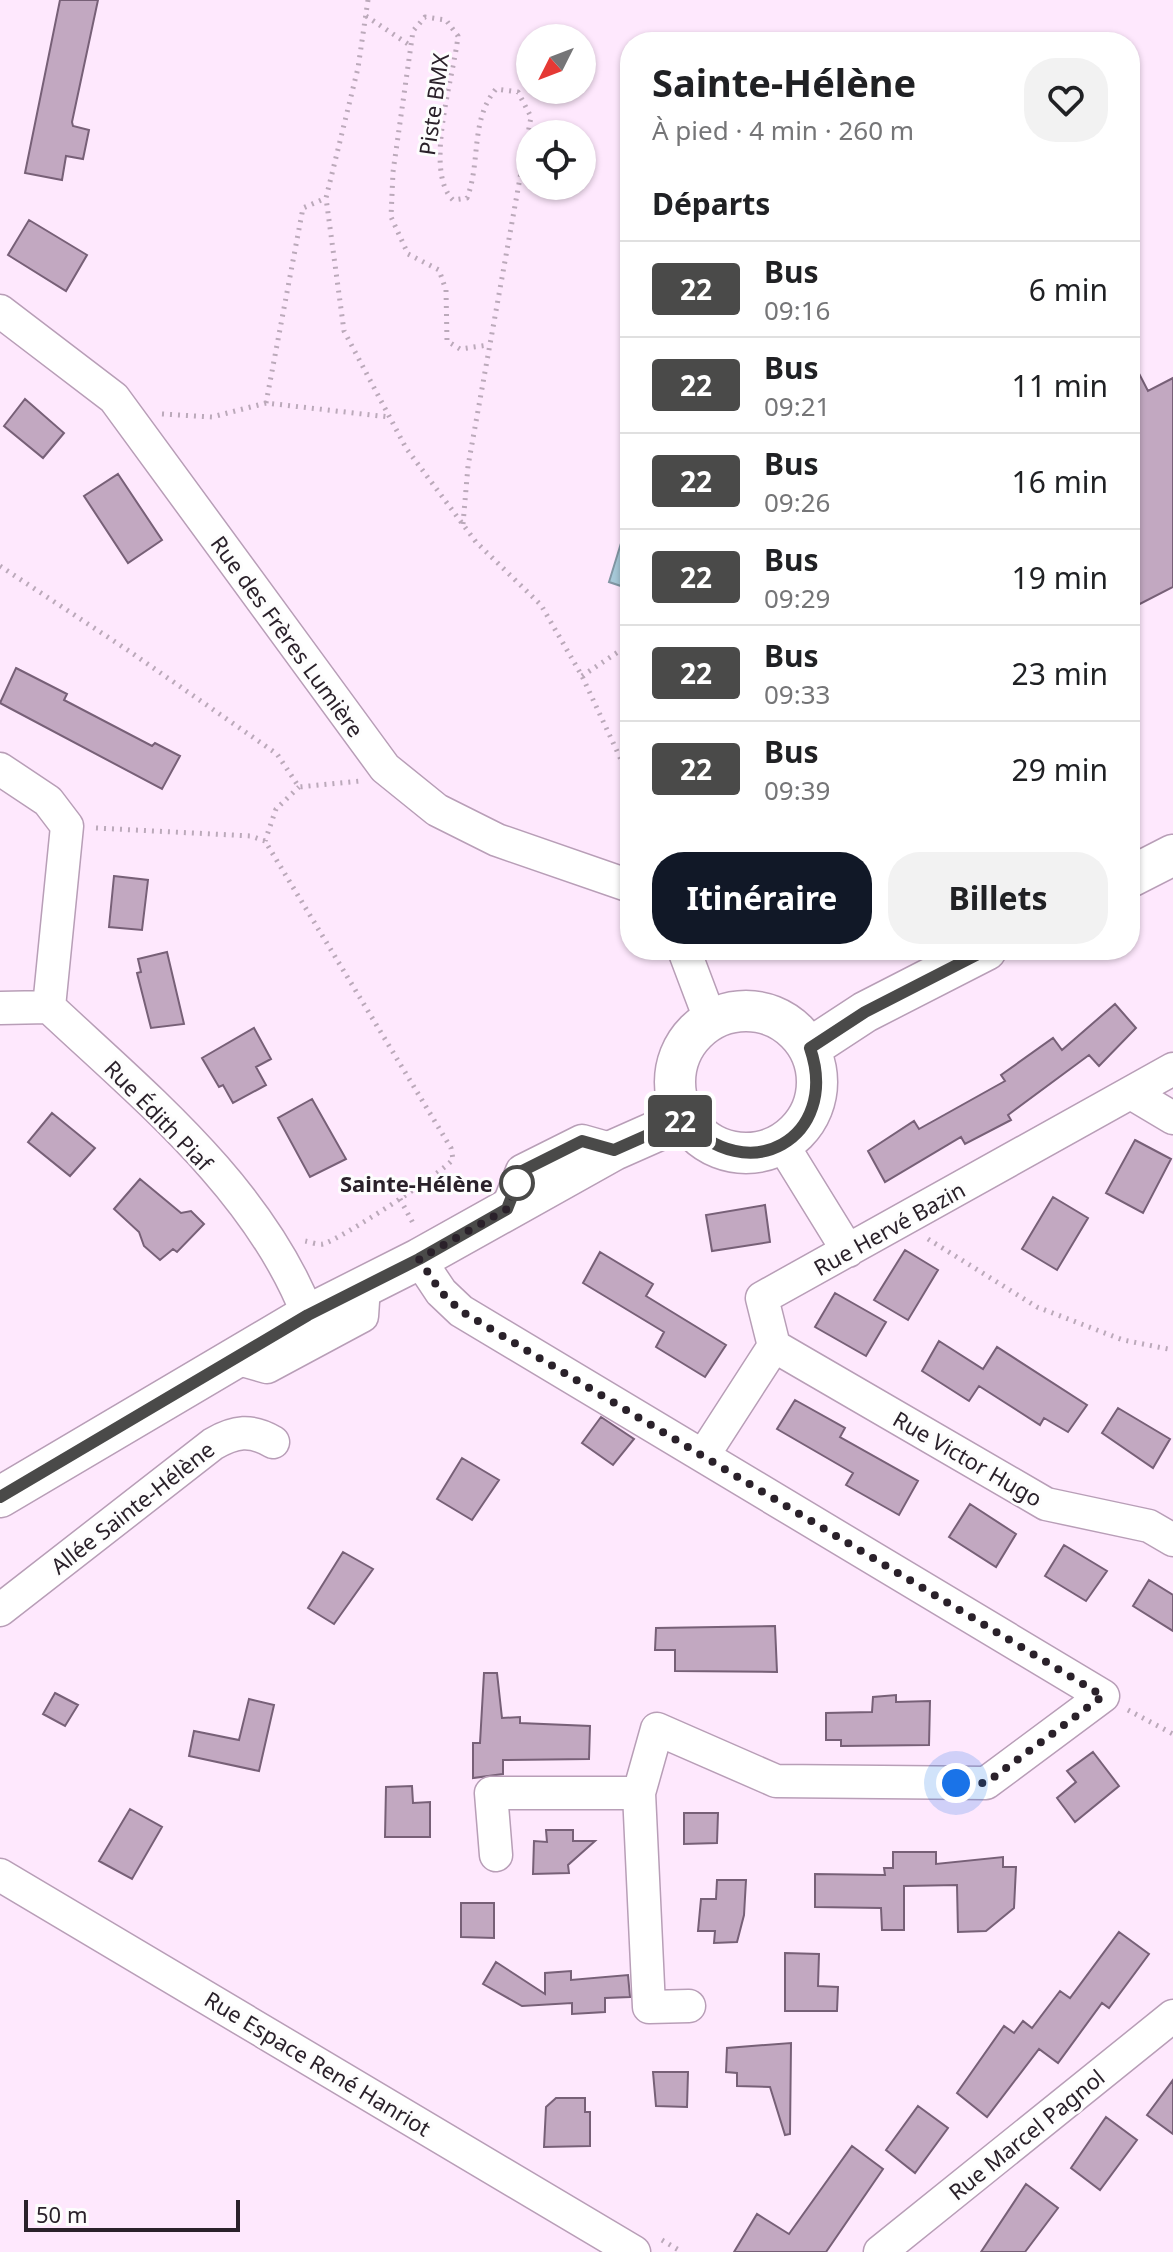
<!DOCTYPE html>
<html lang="fr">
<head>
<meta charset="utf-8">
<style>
  body { margin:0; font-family:"Noto Sans",sans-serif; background:#f2f2f2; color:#202124; height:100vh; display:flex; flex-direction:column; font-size:30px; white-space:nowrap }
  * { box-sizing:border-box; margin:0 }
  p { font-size:26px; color:#757577 }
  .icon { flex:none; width:44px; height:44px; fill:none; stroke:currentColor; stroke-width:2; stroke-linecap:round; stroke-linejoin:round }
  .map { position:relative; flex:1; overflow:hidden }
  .details { position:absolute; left:620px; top:32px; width:520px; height:928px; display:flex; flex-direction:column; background:#fff; border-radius:32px; box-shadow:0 2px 6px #0004 }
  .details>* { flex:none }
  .badge { padding:0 16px; border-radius:6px; font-size:28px; line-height:52px }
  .needle { width:52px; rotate:228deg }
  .controls { position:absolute; left:516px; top:24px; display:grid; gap:16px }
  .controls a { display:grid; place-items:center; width:80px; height:80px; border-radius:50%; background:#fff; box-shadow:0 2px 6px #0004; font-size:40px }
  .scale { position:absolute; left:24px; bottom:20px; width:216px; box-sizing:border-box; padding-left:8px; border:4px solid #2a212a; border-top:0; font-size:22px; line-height:28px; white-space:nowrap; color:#2a212a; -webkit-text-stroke:6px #fdfdfd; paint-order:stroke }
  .you { position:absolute; width:40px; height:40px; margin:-20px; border:6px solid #fff; border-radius:50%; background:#1a73e8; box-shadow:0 0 0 12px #1a73e833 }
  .map>.badge { position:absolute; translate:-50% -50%; box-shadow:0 0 0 4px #fff }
  h2 { padding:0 32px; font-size:30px; line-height:72px }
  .round { display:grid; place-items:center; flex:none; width:84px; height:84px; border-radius:32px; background:#f2f2f2 }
  .headline { display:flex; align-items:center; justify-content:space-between; height:136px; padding:0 32px }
  h1 { font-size:38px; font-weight:700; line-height:60px }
  .primary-button { display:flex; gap:16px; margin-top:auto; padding:16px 32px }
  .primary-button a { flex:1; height:92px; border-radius:32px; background:#111827; color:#fff; font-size:32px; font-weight:700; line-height:92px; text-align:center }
  .primary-button a+a { background:#f2f2f2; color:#202124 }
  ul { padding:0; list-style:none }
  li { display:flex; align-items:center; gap:24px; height:96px; padding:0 32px; border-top:2px solid #e0e0e0 }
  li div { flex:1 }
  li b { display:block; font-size:30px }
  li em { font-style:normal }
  li .badge { min-width:88px; font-weight:700; text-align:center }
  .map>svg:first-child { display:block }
  .water { fill:#a7c9d8; stroke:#8297a4; stroke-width:2 }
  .building { fill:#c2a8c1; stroke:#776077; stroke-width:2 }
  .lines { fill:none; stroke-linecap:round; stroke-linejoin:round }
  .minor-casing { stroke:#b89eb7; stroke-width:35 }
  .major-casing { stroke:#b89eb7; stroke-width:43 }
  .path { stroke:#bba9ba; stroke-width:5; stroke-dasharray:2 6; stroke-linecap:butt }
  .minor { stroke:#fff; stroke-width:32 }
  .major { stroke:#fff; stroke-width:40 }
  .line-casing { stroke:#fff; stroke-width:18 }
  .line { stroke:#4a4a49; stroke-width:12 }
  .walk { stroke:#2a212a; stroke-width:8; stroke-dasharray:0 14.4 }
  .stop-dot { fill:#fff; stroke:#4a4a49; stroke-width:4 }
  .labels { text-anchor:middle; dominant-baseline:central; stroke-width:6; stroke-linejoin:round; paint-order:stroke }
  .street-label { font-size:22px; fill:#2a212a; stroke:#fdfdfd }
  .stop-label { font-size:22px; font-weight:bold; fill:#2a212a; stroke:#fdfdfd; text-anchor:end }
</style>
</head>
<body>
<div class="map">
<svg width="1173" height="2252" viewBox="0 0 1173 2252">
  <rect width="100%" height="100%" fill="#fee8fd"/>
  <path class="water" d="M630 514V589L609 582Z"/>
  <path class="building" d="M60 0H98L72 122 73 126 89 130 83 159 66 156 62 180 25 173Z
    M29 220 87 255 66 291 8 255Z
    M1130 356 1148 391 1173 378V587L1130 609Z
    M25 399 64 433 43 458 4 426Z
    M118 474 162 540 128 563 84 496Z
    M16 668 67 694 64 700 152 746 155 743 180 756 162 789 0 703Z
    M114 876 148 880 142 930 109 927Z
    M167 952 184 1024 151 1028 137 973 141 972 138 959Z
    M1115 1004 1136 1028 1099 1066 1089 1055 1008 1115 1011 1120 965 1144 961 1137 885 1182 868 1151 914 1121 919 1129 1005 1081 1001 1075 1053 1038 1062 1050Z
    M254 1028 271 1059 256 1067 266 1085 233 1103 223 1085 219 1087 202 1058Z
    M312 1099 346 1159 310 1177 278 1118Z
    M52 1113 95 1148 70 1176 28 1142Z
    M1135 1140 1171 1159 1143 1213 1106 1193Z
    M140 1179 181 1213 191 1211 204 1224 177 1252 173 1249 160 1260 144 1246 139 1232 114 1209Z
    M1053 1197 1088 1218 1057 1270 1022 1249Z
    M765 1205 770 1242 712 1251 706 1215Z
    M905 1250 938 1270 908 1320 874 1300Z
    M600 1252 653 1284 646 1296 726 1345 705 1377 656 1347 664 1332 583 1283Z
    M835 1293 886 1322 866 1356 815 1327Z
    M939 1341 983 1369 997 1347 1087 1405 1068 1432 1044 1418 1040 1425 979 1386 969 1401 922 1371Z
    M795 1400 845 1428 840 1437 918 1481 899 1515 846 1485 853 1473 777 1429Z
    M1118 1408 1170 1439 1153 1468 1102 1433Z
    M601 1417 634 1439 613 1465 582 1443Z
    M462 1458 499 1480 472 1520 437 1499Z
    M970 1504 1016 1534 996 1567 949 1537Z
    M1064 1545 1107 1571 1086 1601 1045 1576Z
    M343 1552 373 1569 334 1624 308 1608Z
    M1149 1580 1173 1595V1631L1133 1606Z
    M775 1626 777 1672 675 1671V1650H655L656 1628Z
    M484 1673H497L502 1718 520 1717V1723L590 1726 589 1759 503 1760V1774L473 1778V1743H480Z
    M55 1693 78 1705 65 1726 43 1714Z
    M896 1695V1702L930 1701 929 1745 841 1746V1740H826V1713L872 1712 873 1697Z
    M249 1699 274 1705 259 1771 189 1756 194 1731 239 1740Z
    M1093 1752 1119 1786 1075 1822 1057 1798 1076 1782 1067 1771Z
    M412 1786 413 1803 430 1802V1837H385L386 1787Z
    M130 1809 162 1827 132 1879 99 1861Z
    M684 1813H718L717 1843 684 1844Z
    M546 1830H573V1841H595L568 1865 569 1873 533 1874 534 1841 547 1842Z
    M893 1852H936V1864L1003 1857V1867H1016L1014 1908 986 1931 958 1932 957 1885 904 1886V1930H882L881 1908 815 1907V1874L885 1875 884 1868H893Z
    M717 1880H746L744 1915 737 1942 714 1943 715 1931H698L701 1899H716Z
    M461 1903H494V1938L461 1937Z
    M1119 1932 1149 1954 1109 2008 1102 2003 1058 2063 1039 2049 987 2117 957 2093 1004 2026 1014 2033 1023 2021 1032 2028 1060 1991 1070 1998Z
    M785 1953 819 1954 818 1986 838 1987 837 2011H785Z
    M496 1962 545 1994V1973L571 1971V1980L628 1975 630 1997 605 1998V2012L572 2014V2003L522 2006 483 1984Z
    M791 2043 790 2134 785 2135 770 2087 737 2086V2073L726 2072 727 2048Z
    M653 2072H688L687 2107 656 2106Z
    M1173 2080V2134L1147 2115Z
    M556 2098H585V2112H590V2146L544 2147 546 2107Z
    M918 2106 948 2128 915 2173 886 2150Z
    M1106 2117 1137 2140 1100 2190 1071 2168Z
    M852 2146 883 2169 826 2252H734L757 2214 789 2234Z
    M1026 2184 1058 2208 1025 2252H981Z"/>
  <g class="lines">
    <defs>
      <path id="minor" d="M0 311 114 398 385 768 437 810 497 840 630 886
        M0 769 48 801 67 826 49 1007
        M684 950 710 1019
        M0 1008 49 1007C145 1097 259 1189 308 1315
        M1131 1093 1173 1118
        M782 1144 848 1251
        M507 1209 522 1171 582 1141 614 1150
        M419 1259 441 1292 461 1311 1103 1696 986 1783 776 1781 657 1729 639 1793 649 2007 689 2006
        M774 1346 1046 1504 1149 1526 1173 1540
        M239 1359 267 1367 362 1316 364 1287
        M703 1456 774 1346 762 1298 1173 1069
        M0 1610 213 1444C235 1431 251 1429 273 1442
        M496 1855 491 1793H639
        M0 1875 634 2252
        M880 2252 1173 2016"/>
      <path id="major" d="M1130 877 1173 855
        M675 1082a71 71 0 1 1 142 0a71 71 0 1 1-142 0Z
        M810 1048 865 1012 986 950
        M0 1497 308 1315 419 1259 614 1150 684 1119"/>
    </defs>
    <use href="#minor" class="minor-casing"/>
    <use href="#major" class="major-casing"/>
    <path class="path" d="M368 0 358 68 326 198 344 331 406 448 476 542 541 605 582 676 630 779
      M366 16 411 46
      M266 403 303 208 326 198
      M162 414 212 417 266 403 389 417
      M463 524 468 466 531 117 518 92 496 89C470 120 481 162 467 198L453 200C423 171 454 76 458 36L446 20 425 17 413 31 393 172 391 217 408 254 439 270 446 290 447 341 460 349 488 345
      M0 566 129 651 277 754 299 787 360 781
      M582 676 630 644
      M96 828 251 836 265 841 451 1148 453 1159C443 1173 339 1240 323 1244 318 1245 310 1242 305 1241
      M265 841 276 809 299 787
      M400 1199 414 1225
      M928 1239 1037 1307 1123 1340 1173 1350
      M1128 1710 1173 1734
      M662 2240 682 2252"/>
    <use href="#minor" class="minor"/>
    <use href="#major" class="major"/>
  </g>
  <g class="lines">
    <defs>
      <path id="line" d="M0 1497 308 1315 419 1259 507 1209 522 1171 582 1141 614 1150 684 1119C747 1191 841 1138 810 1048L865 1012 986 950"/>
    </defs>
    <use href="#line" class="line-casing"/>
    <use href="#line" class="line"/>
    <path class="walk" d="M517 1183 507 1209 419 1259 441 1292 461 1311 1103 1696 986 1783H956"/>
  </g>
  <circle class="stop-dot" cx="517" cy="1183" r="16"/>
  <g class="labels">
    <g class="street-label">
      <text transform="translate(433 104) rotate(-82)">Piste BMX</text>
      <text transform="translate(288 636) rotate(54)">Rue des Frères Lumière</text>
      <text transform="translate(159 1115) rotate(46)">Rue Édith Piaf</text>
      <text transform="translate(889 1228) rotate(-29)">Rue Hervé Bazin</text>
      <text transform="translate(968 1458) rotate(30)">Rue Victor Hugo</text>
      <text transform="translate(132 1507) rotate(-38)">Allée Sainte-Hélène</text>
      <text transform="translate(318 2063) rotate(31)">Rue Espace René Hanriot</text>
      <text transform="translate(1026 2134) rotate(-39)">Rue Marcel Pagnol</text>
    </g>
    <g class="stop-label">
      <text x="493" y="1183">Sainte-Hélène</text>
    </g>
  </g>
</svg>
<div class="controls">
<a><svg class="needle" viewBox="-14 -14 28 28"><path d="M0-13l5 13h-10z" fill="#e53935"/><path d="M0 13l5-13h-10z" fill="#757577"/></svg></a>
<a><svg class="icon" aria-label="locate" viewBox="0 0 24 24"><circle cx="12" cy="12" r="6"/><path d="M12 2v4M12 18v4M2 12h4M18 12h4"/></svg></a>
</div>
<div class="scale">50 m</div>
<div class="you" style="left:956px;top:1783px"></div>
<b class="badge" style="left:680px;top:1121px;background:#4a4a49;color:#fff">22</b>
<section class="details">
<div class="headline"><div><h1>Sainte-Hélène</h1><p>À pied · 4 min · 260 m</p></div><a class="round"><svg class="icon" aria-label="heart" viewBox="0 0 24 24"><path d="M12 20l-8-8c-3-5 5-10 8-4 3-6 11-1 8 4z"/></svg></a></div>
<h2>Départs</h2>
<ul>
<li><span class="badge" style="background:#4a4a49;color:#fff">22</span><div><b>Bus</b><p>09:16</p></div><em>6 min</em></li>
<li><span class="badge" style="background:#4a4a49;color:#fff">22</span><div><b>Bus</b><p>09:21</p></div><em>11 min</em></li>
<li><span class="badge" style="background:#4a4a49;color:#fff">22</span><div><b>Bus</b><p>09:26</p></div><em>16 min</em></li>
<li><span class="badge" style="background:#4a4a49;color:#fff">22</span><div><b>Bus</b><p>09:29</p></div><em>19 min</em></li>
<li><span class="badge" style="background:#4a4a49;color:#fff">22</span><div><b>Bus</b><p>09:33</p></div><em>23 min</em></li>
<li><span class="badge" style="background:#4a4a49;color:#fff">22</span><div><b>Bus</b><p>09:39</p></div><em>29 min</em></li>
</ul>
<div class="primary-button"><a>Itinéraire</a><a>Billets</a></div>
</section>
</div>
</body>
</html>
